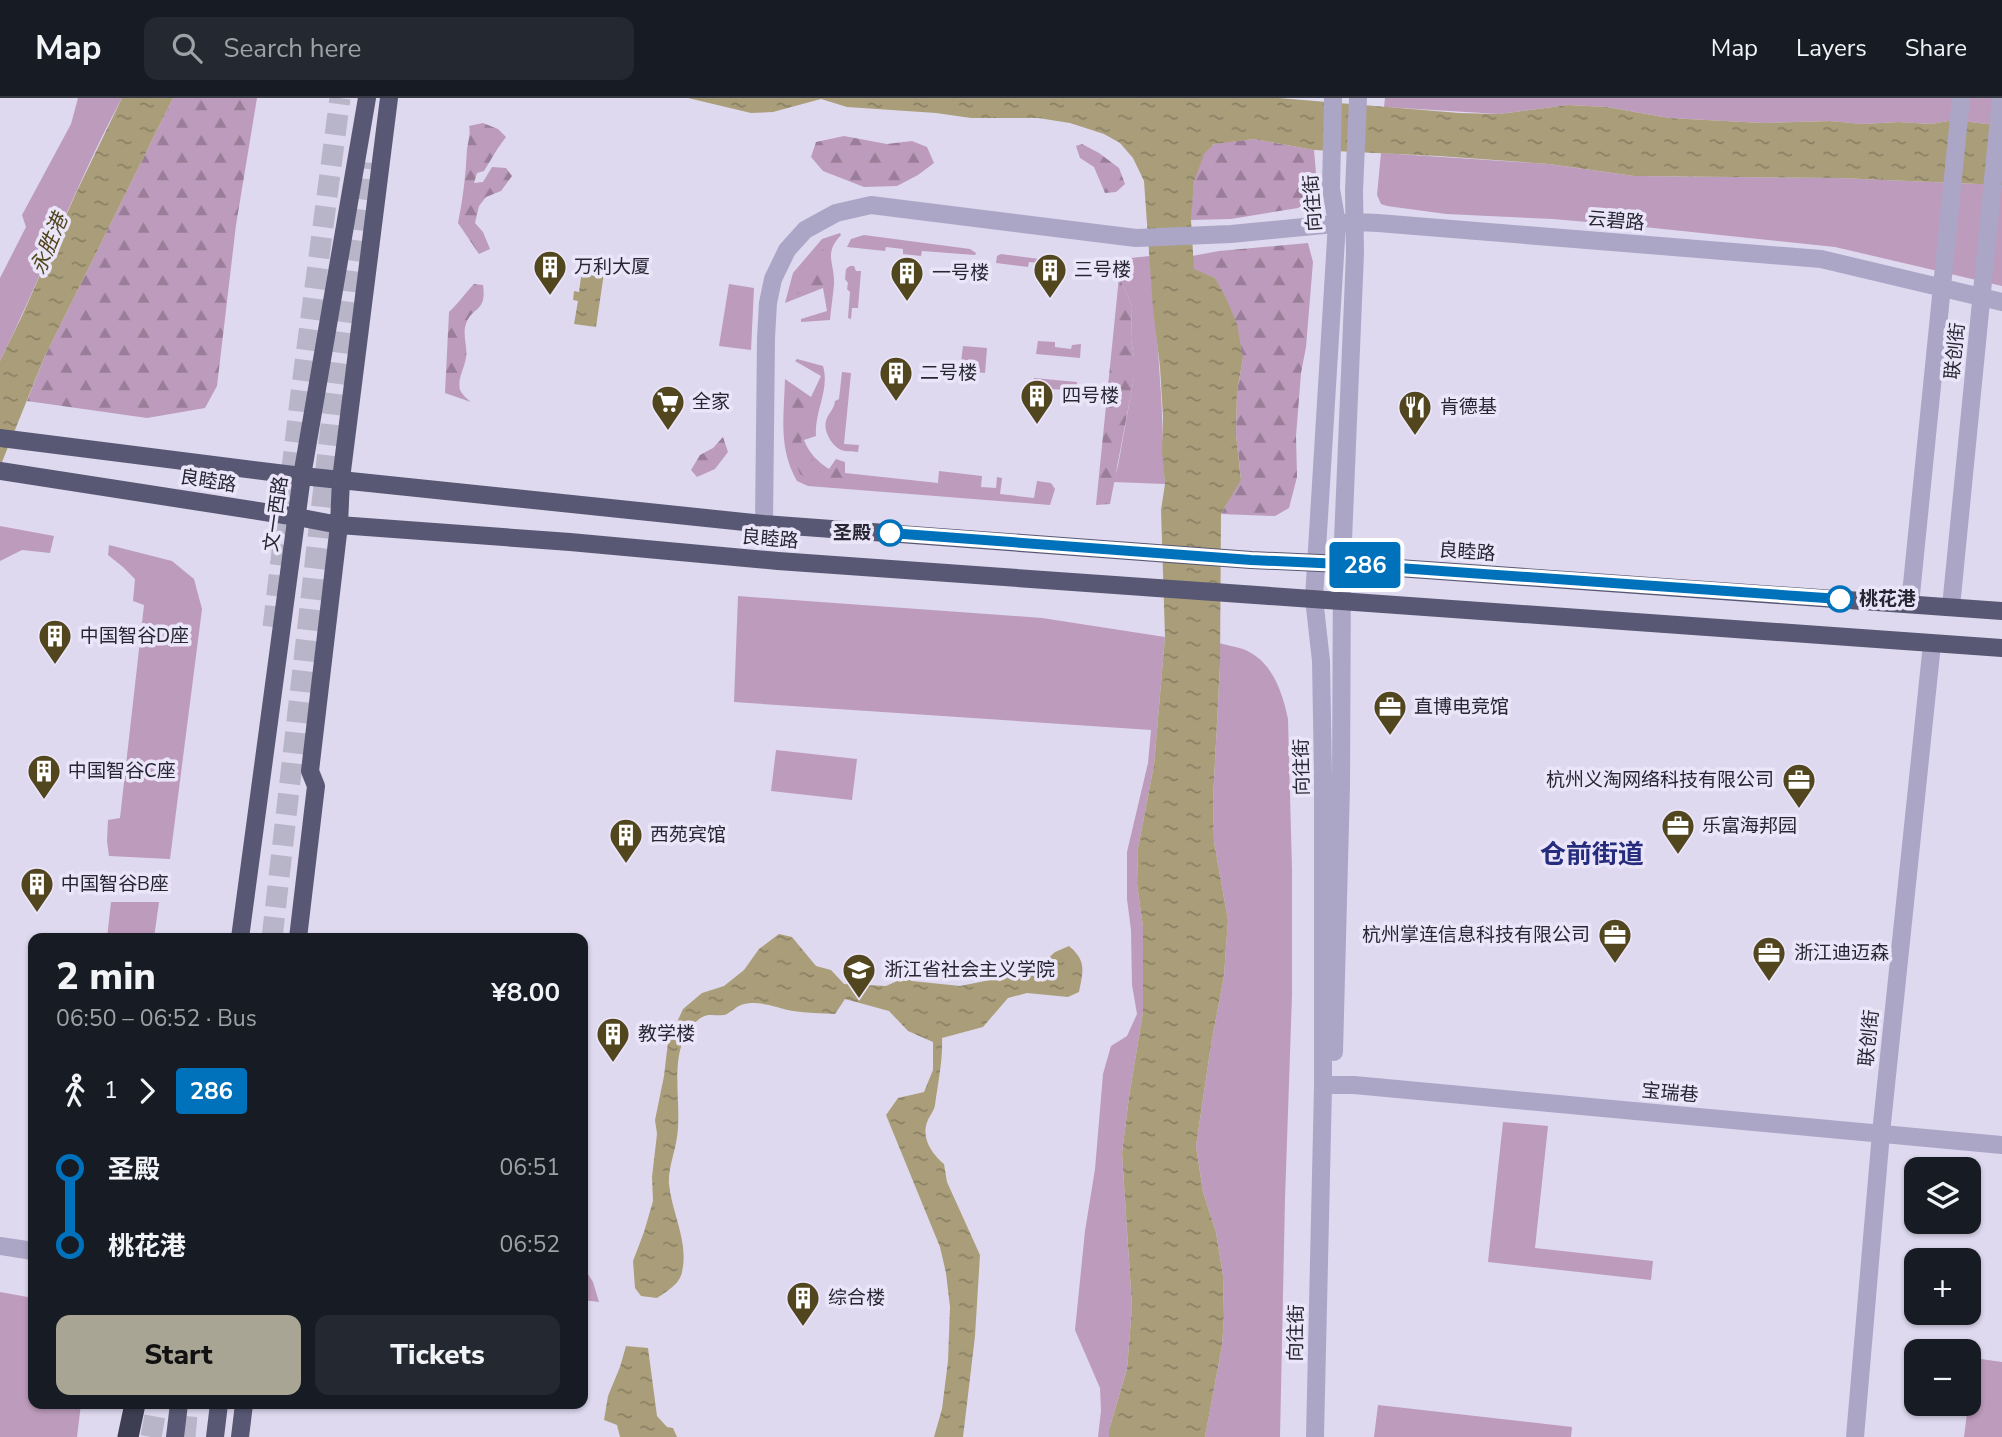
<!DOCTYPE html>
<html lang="en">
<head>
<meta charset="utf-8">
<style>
  body { margin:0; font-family:"Nunito Sans","Noto Sans SC",sans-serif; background:#242831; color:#f1f3f6; height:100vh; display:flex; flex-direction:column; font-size:26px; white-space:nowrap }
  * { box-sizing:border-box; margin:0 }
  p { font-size:23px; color:#9ea1a6 }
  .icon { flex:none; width:38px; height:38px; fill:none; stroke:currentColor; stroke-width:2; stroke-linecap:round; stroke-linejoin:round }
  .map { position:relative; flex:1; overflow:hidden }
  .panel { position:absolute; left:28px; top:835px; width:560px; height:476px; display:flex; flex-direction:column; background:#171b24; border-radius:14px; box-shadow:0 2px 5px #0004 }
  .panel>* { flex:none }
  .badge { padding:0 14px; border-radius:5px; font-size:24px; line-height:46px }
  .fabs { position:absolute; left:1904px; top:1059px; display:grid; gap:14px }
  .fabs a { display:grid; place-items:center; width:77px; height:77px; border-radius:14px; background:#171b24; box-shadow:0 2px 5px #0004; font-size:35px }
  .map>.badge { position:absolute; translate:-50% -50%; box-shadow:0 0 0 4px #fff }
  .legs { display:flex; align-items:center; gap:10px; height:77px; padding:0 28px; font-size:23px }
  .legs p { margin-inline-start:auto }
  .headline { display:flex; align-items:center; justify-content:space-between; height:119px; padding:0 28px }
  h1 { font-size:38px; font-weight:800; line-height:52px }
  .primary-button { display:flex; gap:14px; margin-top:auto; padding:14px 28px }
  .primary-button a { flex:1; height:80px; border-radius:14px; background:#a9a595; color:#111; font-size:28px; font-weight:800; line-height:80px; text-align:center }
  .primary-button a+a { background:#242831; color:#f1f3f6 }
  ul { padding:0 28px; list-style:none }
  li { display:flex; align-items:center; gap:24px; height:77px; font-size:26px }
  li i { display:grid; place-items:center; width:10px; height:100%; margin:0 9px; background:currentColor }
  li i::after { content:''; width:18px; height:18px; margin:-9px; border:5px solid; border-radius:50%; background:#171b24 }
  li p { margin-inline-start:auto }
  li:first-child i { background:linear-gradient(#0000 50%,currentColor 0) }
  li:last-child i { background:linear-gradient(currentColor 50%,#0000 0) }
  header { display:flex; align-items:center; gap:42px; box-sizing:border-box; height:98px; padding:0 35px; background:#171b24; border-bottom:2px solid #363941 }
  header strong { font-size:33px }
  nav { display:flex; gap:38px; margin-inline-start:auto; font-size:24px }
  .search { width:490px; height:63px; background:#242831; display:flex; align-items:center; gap:18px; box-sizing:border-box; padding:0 24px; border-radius:14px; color:#9ea1a6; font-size:26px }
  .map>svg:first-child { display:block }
  .grass { fill:#bd9bbc }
  .forest { fill:url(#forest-firs) }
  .water { fill:url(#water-ripples) }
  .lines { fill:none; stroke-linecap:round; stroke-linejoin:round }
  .highway-tunnel { stroke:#b9b5c9; stroke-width:21; stroke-dasharray:21 10; stroke-linecap:butt }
  .minor { stroke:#aba6c6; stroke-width:18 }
  .major { stroke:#595874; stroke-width:18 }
  .highway { stroke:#3e3e53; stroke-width:21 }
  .line-1-casing { stroke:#fff; stroke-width:16 }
  .line-1 { stroke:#0072bc; stroke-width:10 }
  .stop-1-dot { fill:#fff; stroke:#0072bc; stroke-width:3.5 }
  .labels { text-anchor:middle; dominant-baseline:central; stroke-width:7; stroke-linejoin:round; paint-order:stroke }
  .street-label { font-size:19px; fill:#272733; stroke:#eae5f8 }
  .poi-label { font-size:19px; fill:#272733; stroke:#eae5f8; text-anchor:start }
  .stop-label { font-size:19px; font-weight:bold; fill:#272733; stroke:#eae5f8; text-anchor:end }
  .water-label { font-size:21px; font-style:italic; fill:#52461f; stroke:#eae5f8 }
  .district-label { font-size:26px; font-weight:bold; fill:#252b7d; stroke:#eae5f8 }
</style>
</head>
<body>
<header>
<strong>Map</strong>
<div class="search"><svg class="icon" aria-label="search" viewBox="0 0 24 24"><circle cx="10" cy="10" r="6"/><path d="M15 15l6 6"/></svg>Search here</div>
<nav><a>Map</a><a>Layers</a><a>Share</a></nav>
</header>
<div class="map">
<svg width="2002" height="1339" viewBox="0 0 2002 1339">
  <defs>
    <pattern id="forest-firs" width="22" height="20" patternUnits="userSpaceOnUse" patternTransform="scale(1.75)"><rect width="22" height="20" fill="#bd9bbc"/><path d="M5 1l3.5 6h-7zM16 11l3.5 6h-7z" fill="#9a7e99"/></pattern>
    <pattern id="water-ripples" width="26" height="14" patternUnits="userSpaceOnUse" patternTransform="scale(1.75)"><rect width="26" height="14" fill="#aa9e7a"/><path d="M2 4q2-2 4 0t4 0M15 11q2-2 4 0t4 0" fill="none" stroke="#8a8165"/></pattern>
  </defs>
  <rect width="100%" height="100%" fill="#ded9ef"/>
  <path class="grass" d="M78 0H122C76 85 43 176 0 263V180L26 129 22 117 71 26Z
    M1385 0H2002V24L1987 26 1954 22 1931 26 1899 24 1863 26 1830 23 1763 25 1669 20 1607 9 1568 7 1499 16 1384 9Z
    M1381 55 1549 66 1634 78 1839 80 2002 87V188L1835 149 1644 129 1553 121 1446 116 1387 108 1381 106 1377 97Z
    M840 135 841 137C823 156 835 165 834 186 833 198 831 210 830 222L801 224V221L827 213 823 190 785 205 793 175 822 141Z
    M864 137 970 151 976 155 975 157 922 153 921 158 903 156V151L886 149 885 153 847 149 851 141Z
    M1001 156 1047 162 1046 166 1029 164 1028 169 996 165 997 158Z
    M1150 158C1152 200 1158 241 1160 283 1163 317 1162 351 1165 386L1113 384 1118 368 1134 279V259L1131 242 1132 208 1119 179 1121 161Z
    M854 168 856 173H861L858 210H852L851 221 848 220 850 194 847 191 848 185 845 181 846 171 850 168Z
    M729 186 754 190 751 252 719 248Z
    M1038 243 1055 244V249L1071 251 1072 247 1081 246 1080 260 1036 256Z
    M963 248 987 250 985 275 960 272Z
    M797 261 823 268C830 292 814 314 816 338L804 342C809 355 817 363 829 371L836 361 845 364V375L938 385 939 373 982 378 981 389 996 390 997 379 1002 380 1000 396 1034 400 1037 383 1051 385 1055 391 1050 407 808 388 797 383C778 350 784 318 785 281L811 299 821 278 795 263Z
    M842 274 851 275 844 346 859 347 858 354C853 353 846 354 841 352 832 348 823 333 826 323 828 315 834 312 835 303L839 301Z
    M1034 280 1077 284 1076 300 1067 297V292L1050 291 1049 296 1033 294Z
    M0 428 54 438 50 455 22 452 0 463Z
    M109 447 172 463 194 481 202 511 170 761 109 758 107 743 108 722 120 720 144 507 133 503 135 481 123 469 108 457Z
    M738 498 1042 520 1165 539 1154 667 1138 750 1137 786 1143 829V914L1129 999 1122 1055 1132 1209 1127 1271 1109 1332V1339H1098L1101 1313 1100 1290 1075 1232 1085 1133 1095 1071 1103 976 1111 948 1127 938 1137 916 1132 887 1131 832 1127 801V754L1148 665 1151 632 734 604Z
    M1219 545C1229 548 1242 549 1251 555 1274 568 1283 597 1288 621L1292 772V897L1285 1101 1280 1339H1205L1222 1248 1224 1219 1223 1178 1216 1134 1203 1094 1196 1048 1211 947 1224 878 1228 822 1214 744 1213 702 1220 567Z
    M776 652 857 661 852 702 771 693Z
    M111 804H159L154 840H107Z
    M1503 1024 1548 1028 1535 1150 1653 1163 1651 1182 1488 1164Z
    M583 1168 593 1184 599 1204 583 1202Z
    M0 1194 33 1200V1306H81L77 1339H0Z
    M1974 1260 2002 1264V1339H1964Z
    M1378 1307 1572 1329 1571 1339H1374Z"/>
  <path class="forest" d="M173 0H257L236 127 217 288 205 310 147 320 27 303 44 260Z
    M483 25 498 31 506 39 498 50 484 73 477 75 474 85 483 84 492 69 506 70 512 78 501 93 486 99 479 108 475 125 483 134 490 151 479 156 458 125C463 100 466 76 467 51 468 43 471 36 469 28Z
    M844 38 887 46 912 43 927 49 934 65 918 77 897 88 864 89 823 73 811 59 816 44Z
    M1254 41 1314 52 1318 98 1298 110 1231 121 1191 122C1192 103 1193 54 1215 46 1223 44 1245 42 1254 41Z
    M1082 46 1099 55 1119 70 1125 86 1116 94 1105 95 1094 69 1080 60 1076 48Z
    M1308 145 1313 164 1306 249 1301 275 1296 338 1297 379 1289 410 1275 418 1221 416 1241 381 1236 336 1237 293 1243 260 1215 180 1194 172 1192 158 1219 153Z
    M827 146 829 148 826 165 831 190 828 201 824 187 800 196 792 195 797 180Z
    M1119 179 1132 208 1131 242 1134 259V280L1110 406 1096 407Z
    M474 186 483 187C487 215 472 208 466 226 462 237 468 249 466 259 465 270 457 280 460 292 462 296 467 301 471 304L445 295 449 214C459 205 465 195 474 186Z
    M792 293 811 304C815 319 810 331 801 342L806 357 830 374 836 369 842 368V376L861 380 862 386 809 383 800 376 787 343 789 299Z
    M723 339 728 354 715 371 697 379 691 372 700 357 713 350Z"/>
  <path class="water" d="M122 0H173L44 260 0 369V263L22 218 76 95Z
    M688 0H1279L1459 15 1499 16 1568 7 1607 9 1669 20 1763 25 1830 23 1863 26 1899 24 1931 26 1954 22 1987 26 2002 24V87L1839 80 1634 78 1549 66 1438 58 1314 52 1254 41 1214 46 1204 56 1194 84 1191 122 1194 171 1215 180 1226 200 1237 226 1243 260 1237 293 1236 336 1241 382 1221 416 1220 567 1213 702 1214 744 1228 822 1224 878 1211 947 1196 1048 1203 1094 1216 1134 1223 1178 1224 1219 1222 1248 1205 1339H1109V1332L1127 1271 1132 1209 1122 1055 1129 999 1143 914V829L1137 786 1138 750 1154 667 1165 539 1161 412 1165 386 1162 354 1163 319 1160 269 1153 211 1144 83 1133 60 1120 45 1104 36 1070 25 1038 20H971L936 15 847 9 821 1 773 14 751 15Z
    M582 172 604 175 596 229 574 226 578 203 573 202 574 193 579 194Z
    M779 836 792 839 816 868 831 872 844 886 886 888 904 880 912 883 960 888 1005 879 1023 877 1040 868 1055 854 1069 848C1087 863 1083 873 1079 894L1068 899 1027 895 1008 900 983 929 942 940C943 962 938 985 935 1007 934 1013 930 1017 928 1022 920 1039 932 1056 944 1066L947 1084 980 1157 975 1238 963 1339H934L942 1311 948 1263 950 1209 946 1175 940 1149 886 1017 898 1000 924 994 933 972V944L908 933 889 913 845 901 835 916C821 915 807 915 793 913 776 910 758 901 741 907 736 909 732 913 727 916 718 920 708 913 698 922 665 950 683 1002 677 1039 675 1054 668 1071 669 1086 672 1116 689 1144 682 1174 680 1186 666 1194 657 1200L641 1198 635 1190 633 1163 644 1134 653 1103 652 1079 657 1036 655 1022 664 978 668 944 683 911 702 895 724 888 744 872 759 851Z
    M626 1248 648 1250 657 1318 667 1329 673 1330 677 1339H620L617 1327 604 1322 608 1298 620 1269Z"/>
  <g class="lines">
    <path class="highway-tunnel" d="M273 529 301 295 340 0
      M272 840 334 301 364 64
      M151 1339 157 1306
      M185 1339 188 1306"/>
    <path class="minor" d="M764 426 766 240 768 205 773 181 787 152 805 132 836 115 871 107 1136 140 1231 136 1355 124 1378 125 1821 161 2002 204
      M1910 506 1961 0
      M1951 509 2001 0
      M1334 954 1341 688 1342 466 1355 155 1354 93 1358 0
      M1333 987H1354L2002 1047
      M0 1148 33 1153
      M1315 1339 1323 989V677L1321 563 1314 500 1337 125 1331 91 1333 0
      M1855 1339 1881 1035 1932 546"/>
    <path class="major" d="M0 340 302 378 764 426 1251 462 1342 466 2002 513
      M0 373 297 419 339 427 570 444 778 463 2002 550
      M240 840 302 378 367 0
      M298 840 316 688 310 673 339 427 341 381 389 0
      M175 1339 179 1306
      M215 1339 219 1306
      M240 1339 244 1306"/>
    <path class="highway" d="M128 1339 135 1306"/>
  </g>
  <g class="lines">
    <defs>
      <path id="line-1" d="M890 435 1251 462 1342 466 1840 501"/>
    </defs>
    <use href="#line-1" class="line-1-casing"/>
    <use href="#line-1" class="line-1"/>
  </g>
  <defs>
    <symbol id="building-pin" viewBox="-11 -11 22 30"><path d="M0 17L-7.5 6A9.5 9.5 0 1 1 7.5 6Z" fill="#52461f" stroke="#eae5f8"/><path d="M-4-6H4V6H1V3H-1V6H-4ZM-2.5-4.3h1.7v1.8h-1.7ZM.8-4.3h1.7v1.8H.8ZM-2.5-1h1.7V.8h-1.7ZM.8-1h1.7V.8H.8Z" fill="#fff"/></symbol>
    <symbol id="supermarket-pin" viewBox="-11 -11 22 30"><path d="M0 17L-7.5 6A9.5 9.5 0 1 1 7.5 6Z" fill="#52461f" stroke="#eae5f8"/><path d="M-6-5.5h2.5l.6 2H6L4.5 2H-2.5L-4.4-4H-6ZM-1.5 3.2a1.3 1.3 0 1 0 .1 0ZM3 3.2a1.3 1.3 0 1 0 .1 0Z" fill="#fff"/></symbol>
    <symbol id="restaurant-pin" viewBox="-11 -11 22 30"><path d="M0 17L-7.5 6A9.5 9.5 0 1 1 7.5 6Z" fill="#52461f" stroke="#eae5f8"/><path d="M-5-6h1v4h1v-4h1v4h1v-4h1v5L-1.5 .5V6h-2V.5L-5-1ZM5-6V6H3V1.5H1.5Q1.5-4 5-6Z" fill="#fff"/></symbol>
    <symbol id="office-pin" viewBox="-11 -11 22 30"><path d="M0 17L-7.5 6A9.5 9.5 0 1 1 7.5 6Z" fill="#52461f" stroke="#eae5f8"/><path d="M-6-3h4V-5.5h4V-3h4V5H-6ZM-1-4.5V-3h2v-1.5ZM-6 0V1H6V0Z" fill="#fff"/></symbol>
    <symbol id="school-pin" viewBox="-11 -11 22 30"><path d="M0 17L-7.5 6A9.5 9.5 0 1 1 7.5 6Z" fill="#52461f" stroke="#eae5f8"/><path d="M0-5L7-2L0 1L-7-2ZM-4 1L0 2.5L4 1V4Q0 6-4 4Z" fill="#fff"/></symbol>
  </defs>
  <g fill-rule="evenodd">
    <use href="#building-pin" x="531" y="150" width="38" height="52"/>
    <use href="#building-pin" x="1031" y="153" width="38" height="52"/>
    <use href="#building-pin" x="888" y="156" width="38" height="52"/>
    <use href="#building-pin" x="877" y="256" width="38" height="52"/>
    <use href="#building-pin" x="1018" y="279" width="38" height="52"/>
    <use href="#supermarket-pin" x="649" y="285" width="38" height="52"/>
    <use href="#restaurant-pin" x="1396" y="290" width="38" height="52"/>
    <use href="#building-pin" x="36" y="519" width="38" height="52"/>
    <use href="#office-pin" x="1371" y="590" width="38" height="52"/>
    <use href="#building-pin" x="25" y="654" width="38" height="52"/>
    <use href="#office-pin" x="1780" y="663" width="38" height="52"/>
    <use href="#office-pin" x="1659" y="709" width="38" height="52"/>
    <use href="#building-pin" x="607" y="718" width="38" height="52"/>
    <use href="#building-pin" x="18" y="767" width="38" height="52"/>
    <use href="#office-pin" x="1596" y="818" width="38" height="52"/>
    <use href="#office-pin" x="1750" y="836" width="38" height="52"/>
    <use href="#school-pin" x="840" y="853" width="38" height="52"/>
    <use href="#building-pin" x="594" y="917" width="38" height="52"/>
    <use href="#building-pin" x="784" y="1181" width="38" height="52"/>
  </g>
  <g class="stop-1-dot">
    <circle cx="890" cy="435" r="12"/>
    <circle cx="1840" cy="501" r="12"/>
  </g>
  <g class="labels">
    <g class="street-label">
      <text transform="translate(1313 105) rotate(-94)">向往街</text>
      <text transform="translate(1616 123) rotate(5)">云碧路</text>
      <text transform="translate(1955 253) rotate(-84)">联创街</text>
      <text transform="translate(208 383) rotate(9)">良睦路</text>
      <text transform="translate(276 416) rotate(-82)">文一西路</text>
      <text transform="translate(770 441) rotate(5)">良睦路</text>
      <text transform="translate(1467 454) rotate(4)">良睦路</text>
      <text transform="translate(1302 669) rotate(-91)">向往街</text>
      <text transform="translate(1869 940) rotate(-84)">联创街</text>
      <text transform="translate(1670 995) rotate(5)">宝瑞巷</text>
      <text transform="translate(1296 1235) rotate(-89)">向往街</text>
    </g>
    <g class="poi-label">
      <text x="574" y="169">万利大厦</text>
      <text x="1074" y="172">三号楼</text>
      <text x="932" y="175">一号楼</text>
      <text x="920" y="275">二号楼</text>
      <text x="1062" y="298">四号楼</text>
      <text x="692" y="304">全家</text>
      <text x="1440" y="309">肯德基</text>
      <text x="80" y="538">中国智谷D座</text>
      <text x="1414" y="609">直博电竞馆</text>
      <text x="68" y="673">中国智谷C座</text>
      <text x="1774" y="682" text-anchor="end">杭州义淘网络科技有限公司</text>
      <text x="1702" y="728">乐富海邦园</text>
      <text x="650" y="737">西苑宾馆</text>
      <text x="61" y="786">中国智谷B座</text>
      <text x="1590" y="837" text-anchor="end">杭州掌连信息科技有限公司</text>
      <text x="1794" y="855">浙江迪迈森</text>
      <text x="884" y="872">浙江省社会主义学院</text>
      <text x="638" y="936">教学楼</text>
      <text x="828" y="1200">综合楼</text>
    </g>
    <g class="stop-label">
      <text x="871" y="435">圣殿</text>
      <text x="1859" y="501" text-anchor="start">桃花港</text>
    </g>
    <g class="water-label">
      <text transform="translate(49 146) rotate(-67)">永胜港</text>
    </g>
    <g class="district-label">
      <text x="1592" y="756">仓前街道</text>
    </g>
  </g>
</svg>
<div class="fabs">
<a><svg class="icon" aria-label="layers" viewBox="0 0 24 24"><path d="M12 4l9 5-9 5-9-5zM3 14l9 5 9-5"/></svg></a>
<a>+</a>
<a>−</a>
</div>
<b class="badge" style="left:1365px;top:467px;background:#0072bc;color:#fff">286</b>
<section class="panel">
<div class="headline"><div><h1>2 min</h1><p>06:50 – 06:52 · Bus</p></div><b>¥8.00</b></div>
<div class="legs"><svg class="icon" aria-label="walk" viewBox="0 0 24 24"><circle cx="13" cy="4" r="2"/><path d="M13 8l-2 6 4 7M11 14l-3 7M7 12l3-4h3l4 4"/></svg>1<svg class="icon" aria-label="forward" viewBox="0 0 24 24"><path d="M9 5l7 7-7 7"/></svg><b class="badge" style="background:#0072bc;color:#fff">286</b></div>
<ul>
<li><i style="color:#0072bc"></i><b>圣殿</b><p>06:51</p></li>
<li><i style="color:#0072bc"></i><b>桃花港</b><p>06:52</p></li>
</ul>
<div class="primary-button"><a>Start</a><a>Tickets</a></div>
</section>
</div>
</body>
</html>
